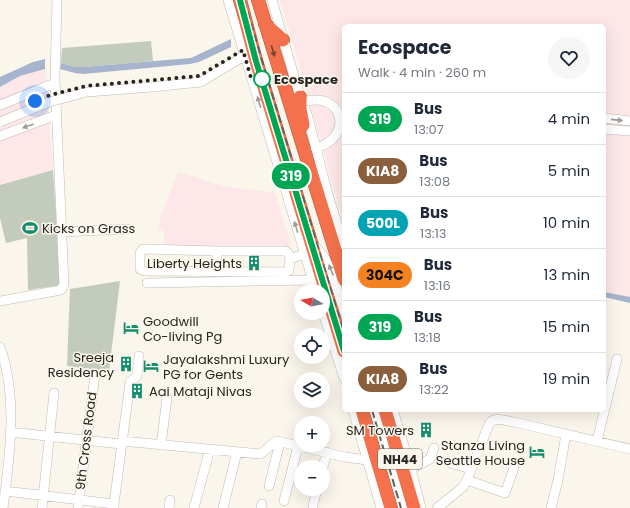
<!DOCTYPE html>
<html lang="en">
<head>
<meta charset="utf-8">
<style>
  body { margin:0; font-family:Poppins,sans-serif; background:#f6f6f7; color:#1f2937; height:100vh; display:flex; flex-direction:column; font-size:15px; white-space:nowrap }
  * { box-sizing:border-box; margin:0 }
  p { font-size:13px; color:#747a83 }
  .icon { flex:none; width:22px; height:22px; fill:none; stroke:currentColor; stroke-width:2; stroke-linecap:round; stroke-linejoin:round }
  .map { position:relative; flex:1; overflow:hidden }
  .drawer { position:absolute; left:342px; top:24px; width:264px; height:388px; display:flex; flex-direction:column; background:#fff; border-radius:6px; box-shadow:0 4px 16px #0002 }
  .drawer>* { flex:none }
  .badge { padding:0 8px; border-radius:13px; font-size:14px; line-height:26px }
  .needle { width:26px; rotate:279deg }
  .buttons { position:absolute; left:294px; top:284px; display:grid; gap:8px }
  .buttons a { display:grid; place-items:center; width:36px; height:36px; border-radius:50%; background:#fff; box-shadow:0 4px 16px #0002; font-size:20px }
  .you { position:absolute; width:20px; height:20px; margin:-10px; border:3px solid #fff; border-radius:50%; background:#1a73e8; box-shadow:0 0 0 6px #1a73e833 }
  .map>.badge { position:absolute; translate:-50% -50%; box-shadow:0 0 0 2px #fff }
  .round { display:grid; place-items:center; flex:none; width:42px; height:42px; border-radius:21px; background:#f6f6f7 }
  .head { display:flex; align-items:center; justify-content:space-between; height:68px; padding:0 16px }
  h1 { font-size:19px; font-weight:700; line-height:30px }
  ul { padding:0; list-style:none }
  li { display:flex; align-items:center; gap:12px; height:52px; padding:0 16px; border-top:1px solid #e0e1e3 }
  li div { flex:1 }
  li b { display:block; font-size:15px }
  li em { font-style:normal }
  li .badge { min-width:44px; font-weight:700; text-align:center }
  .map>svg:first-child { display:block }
  .commercial { fill:#fde7e8 }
  .grass { fill:#c3ccbc }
  .water { fill:#a6b4ce }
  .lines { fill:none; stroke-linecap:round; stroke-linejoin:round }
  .minor-casing { stroke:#c1bcb2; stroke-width:10 }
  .highway-casing { stroke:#ac573e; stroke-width:14 }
  .minor { stroke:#fff; stroke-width:9 }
  .highway { stroke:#f3724d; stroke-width:13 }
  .rail { stroke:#63605a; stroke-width:2; stroke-dasharray:8 4; stroke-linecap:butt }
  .minor-bridge-casing { stroke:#c1bcb2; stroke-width:10; stroke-linecap:butt }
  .minor-bridge { stroke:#fff; stroke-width:9 }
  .oneway { fill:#794433 }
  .oneway2 { fill:#9e9d9b }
  .line-casing { stroke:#fff; stroke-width:9 }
  .line { stroke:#00a651; stroke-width:6 }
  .walk { stroke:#272521; stroke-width:4; stroke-dasharray:0 7.2 }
  .stop-dot { fill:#fff; stroke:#00a651; stroke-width:2 }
  .labels { text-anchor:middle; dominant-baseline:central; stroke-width:3; stroke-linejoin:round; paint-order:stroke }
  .shield { fill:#fbf6eb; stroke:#67645e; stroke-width:1 }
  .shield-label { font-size:12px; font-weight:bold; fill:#272521 }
  .stop-label { font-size:13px; font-weight:bold; fill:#272521; stroke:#fbf6eb; text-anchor:start }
  .poi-label { font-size:13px; fill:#272521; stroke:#fbf6eb; text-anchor:start }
  .street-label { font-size:13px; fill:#272521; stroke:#fbf6eb }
</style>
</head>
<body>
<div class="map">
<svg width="630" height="508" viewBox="0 0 630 508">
  <rect width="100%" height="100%" fill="#fbf6eb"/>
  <path class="commercial" d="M280 0H630V297L604 292V26H344V226L292 40Z
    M45 69 53 170 0 185V87L20 76Z
    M178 172 227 187 269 192 274 191 292 247 165 249 164 229H158L161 215Z"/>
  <path class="grass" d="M151 41 153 61 83 67H75L61 63 62 48Z
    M53 170 61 285 28 290 27 238 6 243 0 218V185Z
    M120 281 109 371 67 366 70 289Z"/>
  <path class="water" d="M231 39V47L199 62 190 64 83 74 75 73 60 69 61 63 75 67H83L191 58Z
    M45 59V69L20 76 0 87V77L33 62Z
    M604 292 630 297V303L604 297Z"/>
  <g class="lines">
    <defs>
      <path id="minor" d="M228 0 316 291
        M272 0 300 97 307 114 327 191 344 246
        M152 87 201 82 244 56
        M303 102C345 90 354 139 315 148
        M0 105 55 83
        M604 118 630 121
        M604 129 630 131
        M0 136 56 115
        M61 232 127 229
        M313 244 324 257 330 268 344 311
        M217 251V272
        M290 259 289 270 287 272 144 271 140 269V253L143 249 217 251H285L288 253 290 259 304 254
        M147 283 312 280
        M0 301 61 290 64 284 55 79 57 0
        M323 313 344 378
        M0 347C18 396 10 456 3 508
        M353 410 381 508
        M374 410 403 508
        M393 410 411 469 421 508
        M10 432 121 444
        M122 441 260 454C267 451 270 444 277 441L345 457 367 460
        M597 441 617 359
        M161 445 167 398
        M450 463 471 469
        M323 467 327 452
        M411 469 430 459 434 448
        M467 480 505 493 514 468
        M269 486 280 442
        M5 491 114 504V508
        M284 501 298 446
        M114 504 130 382 137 376 139 356
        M313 506 317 489
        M42 508 54 393
        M78 508 95 375
        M169 508 170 500
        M194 508 210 449
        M223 508 237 452
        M261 508 262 504
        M437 508 463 487 467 480 489 424C494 416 505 421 514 422L630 449
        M551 508 558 480 566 434"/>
      <path id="highway" d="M240 0 256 61 344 351
        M258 0 344 279
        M265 24 283 40
        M300 97V109L303 125
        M362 410 391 508
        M385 410 414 508"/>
    </defs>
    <use href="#minor" class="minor-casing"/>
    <use href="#highway" class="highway-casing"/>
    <use href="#minor" class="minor"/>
    <use href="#highway" class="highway"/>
    <path class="rail" d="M244 0 344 334
      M372 410 401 508"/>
    <defs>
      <path id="minor-bridge" d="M0 122 49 102 87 92 152 87"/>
    </defs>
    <use href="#minor-bridge" class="minor-bridge-casing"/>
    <use href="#minor-bridge" class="minor-bridge"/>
  </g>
  <defs><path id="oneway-solid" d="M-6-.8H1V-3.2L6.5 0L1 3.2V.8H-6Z"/></defs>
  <use class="oneway" href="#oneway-solid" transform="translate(273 51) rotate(73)"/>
  <g class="oneway2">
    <use href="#oneway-solid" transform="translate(259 102) rotate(-107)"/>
    <use href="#oneway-solid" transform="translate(617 120) rotate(6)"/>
    <use href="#oneway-solid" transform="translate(28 126) rotate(160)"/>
    <use href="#oneway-solid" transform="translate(296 227) rotate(-106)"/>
    <use href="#oneway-solid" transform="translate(331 270) rotate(-112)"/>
  </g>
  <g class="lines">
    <defs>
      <path id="line" d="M240 0 256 61 344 351"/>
    </defs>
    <use href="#line" class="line-casing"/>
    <use href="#line" class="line"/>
    <path class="walk" d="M35 101 47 96 86 86 199 76 243 50 251 78 262 79"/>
  </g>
  <defs>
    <symbol id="stadium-bare" viewBox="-9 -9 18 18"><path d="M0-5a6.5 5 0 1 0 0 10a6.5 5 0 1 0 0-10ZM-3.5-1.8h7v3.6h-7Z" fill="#178d70" stroke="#fbf6eb" stroke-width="2.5" paint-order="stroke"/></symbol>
    <symbol id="building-bare" viewBox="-9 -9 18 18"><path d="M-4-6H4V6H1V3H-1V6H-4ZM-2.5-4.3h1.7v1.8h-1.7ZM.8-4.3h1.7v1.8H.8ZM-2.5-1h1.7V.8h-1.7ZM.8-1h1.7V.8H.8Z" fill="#178d70" stroke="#fbf6eb" stroke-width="2.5" paint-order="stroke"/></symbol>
    <symbol id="hotel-bare" viewBox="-9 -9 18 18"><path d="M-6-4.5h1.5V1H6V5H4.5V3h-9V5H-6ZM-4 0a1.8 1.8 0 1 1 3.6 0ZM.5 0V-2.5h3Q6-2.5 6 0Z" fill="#178d70" stroke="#fbf6eb" stroke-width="2.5" paint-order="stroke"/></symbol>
  </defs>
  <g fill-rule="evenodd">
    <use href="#stadium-bare" x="19" y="217" width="22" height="22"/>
    <use href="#building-bare" x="243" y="252" width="22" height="22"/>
    <use href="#hotel-bare" x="120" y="317" width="22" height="22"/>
    <use href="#building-bare" x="115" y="353" width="22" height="22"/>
    <use href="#hotel-bare" x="140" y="355" width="22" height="22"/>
    <use href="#building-bare" x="126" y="380" width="22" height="22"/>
    <use href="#building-bare" x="415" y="419" width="22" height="22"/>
    <use href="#hotel-bare" x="526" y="441" width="22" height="22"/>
  </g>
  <circle class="stop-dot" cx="262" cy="79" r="8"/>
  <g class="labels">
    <rect class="shield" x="378" y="449" width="44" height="20" rx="3"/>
    <g class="shield-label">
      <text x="400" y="459">NH44</text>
    </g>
    <g class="stop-label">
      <text x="274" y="79">Ecospace</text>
    </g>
    <g class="poi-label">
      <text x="42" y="228">Kicks on Grass</text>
      <text x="242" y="263" text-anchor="end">Liberty Heights</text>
      <text x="143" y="321">Goodwill<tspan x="143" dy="15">Co-living Pg</tspan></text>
      <text x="114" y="357" text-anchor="end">Sreeja<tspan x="114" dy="15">Residency</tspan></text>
      <text x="163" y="359">Jayalakshmi Luxury<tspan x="163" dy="15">PG for Gents</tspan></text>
      <text x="149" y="391">Aai Mataji Nivas</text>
      <text x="414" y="430" text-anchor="end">SM Towers</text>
      <text x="525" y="445" text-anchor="end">Stanza Living<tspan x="525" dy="15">Seattle House</tspan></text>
    </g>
    <g class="street-label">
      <text transform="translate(86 441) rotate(-83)">9th Cross Road</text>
    </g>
  </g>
</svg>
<div class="buttons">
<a><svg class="needle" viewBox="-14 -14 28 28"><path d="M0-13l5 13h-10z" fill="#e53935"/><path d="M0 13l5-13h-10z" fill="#747a83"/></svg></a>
<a><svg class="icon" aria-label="locate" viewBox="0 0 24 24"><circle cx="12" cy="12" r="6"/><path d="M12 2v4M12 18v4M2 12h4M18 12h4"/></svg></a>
<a><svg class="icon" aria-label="layers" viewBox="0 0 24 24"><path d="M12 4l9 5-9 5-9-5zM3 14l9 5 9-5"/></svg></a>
<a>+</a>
<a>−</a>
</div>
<div class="you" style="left:35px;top:101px"></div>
<b class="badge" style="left:291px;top:176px;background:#00a651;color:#fff">319</b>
<section class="drawer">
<div class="head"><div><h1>Ecospace</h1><p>Walk · 4 min · 260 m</p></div><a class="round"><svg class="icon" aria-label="heart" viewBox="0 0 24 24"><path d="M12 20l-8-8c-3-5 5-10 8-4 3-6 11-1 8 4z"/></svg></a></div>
<ul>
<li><span class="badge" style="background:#00a651;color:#fff">319</span><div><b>Bus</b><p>13:07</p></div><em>4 min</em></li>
<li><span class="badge" style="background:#8b5e3c;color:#fff">KIA8</span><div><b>Bus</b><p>13:08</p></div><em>5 min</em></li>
<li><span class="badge" style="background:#00a3b4;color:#fff">500L</span><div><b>Bus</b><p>13:13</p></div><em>10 min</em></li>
<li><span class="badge" style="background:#f58220;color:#111">304C</span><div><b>Bus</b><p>13:16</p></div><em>13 min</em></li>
<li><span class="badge" style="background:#00a651;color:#fff">319</span><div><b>Bus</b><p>13:18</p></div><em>15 min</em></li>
<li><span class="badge" style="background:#8b5e3c;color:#fff">KIA8</span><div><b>Bus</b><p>13:22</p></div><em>19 min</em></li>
</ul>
</section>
</div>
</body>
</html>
